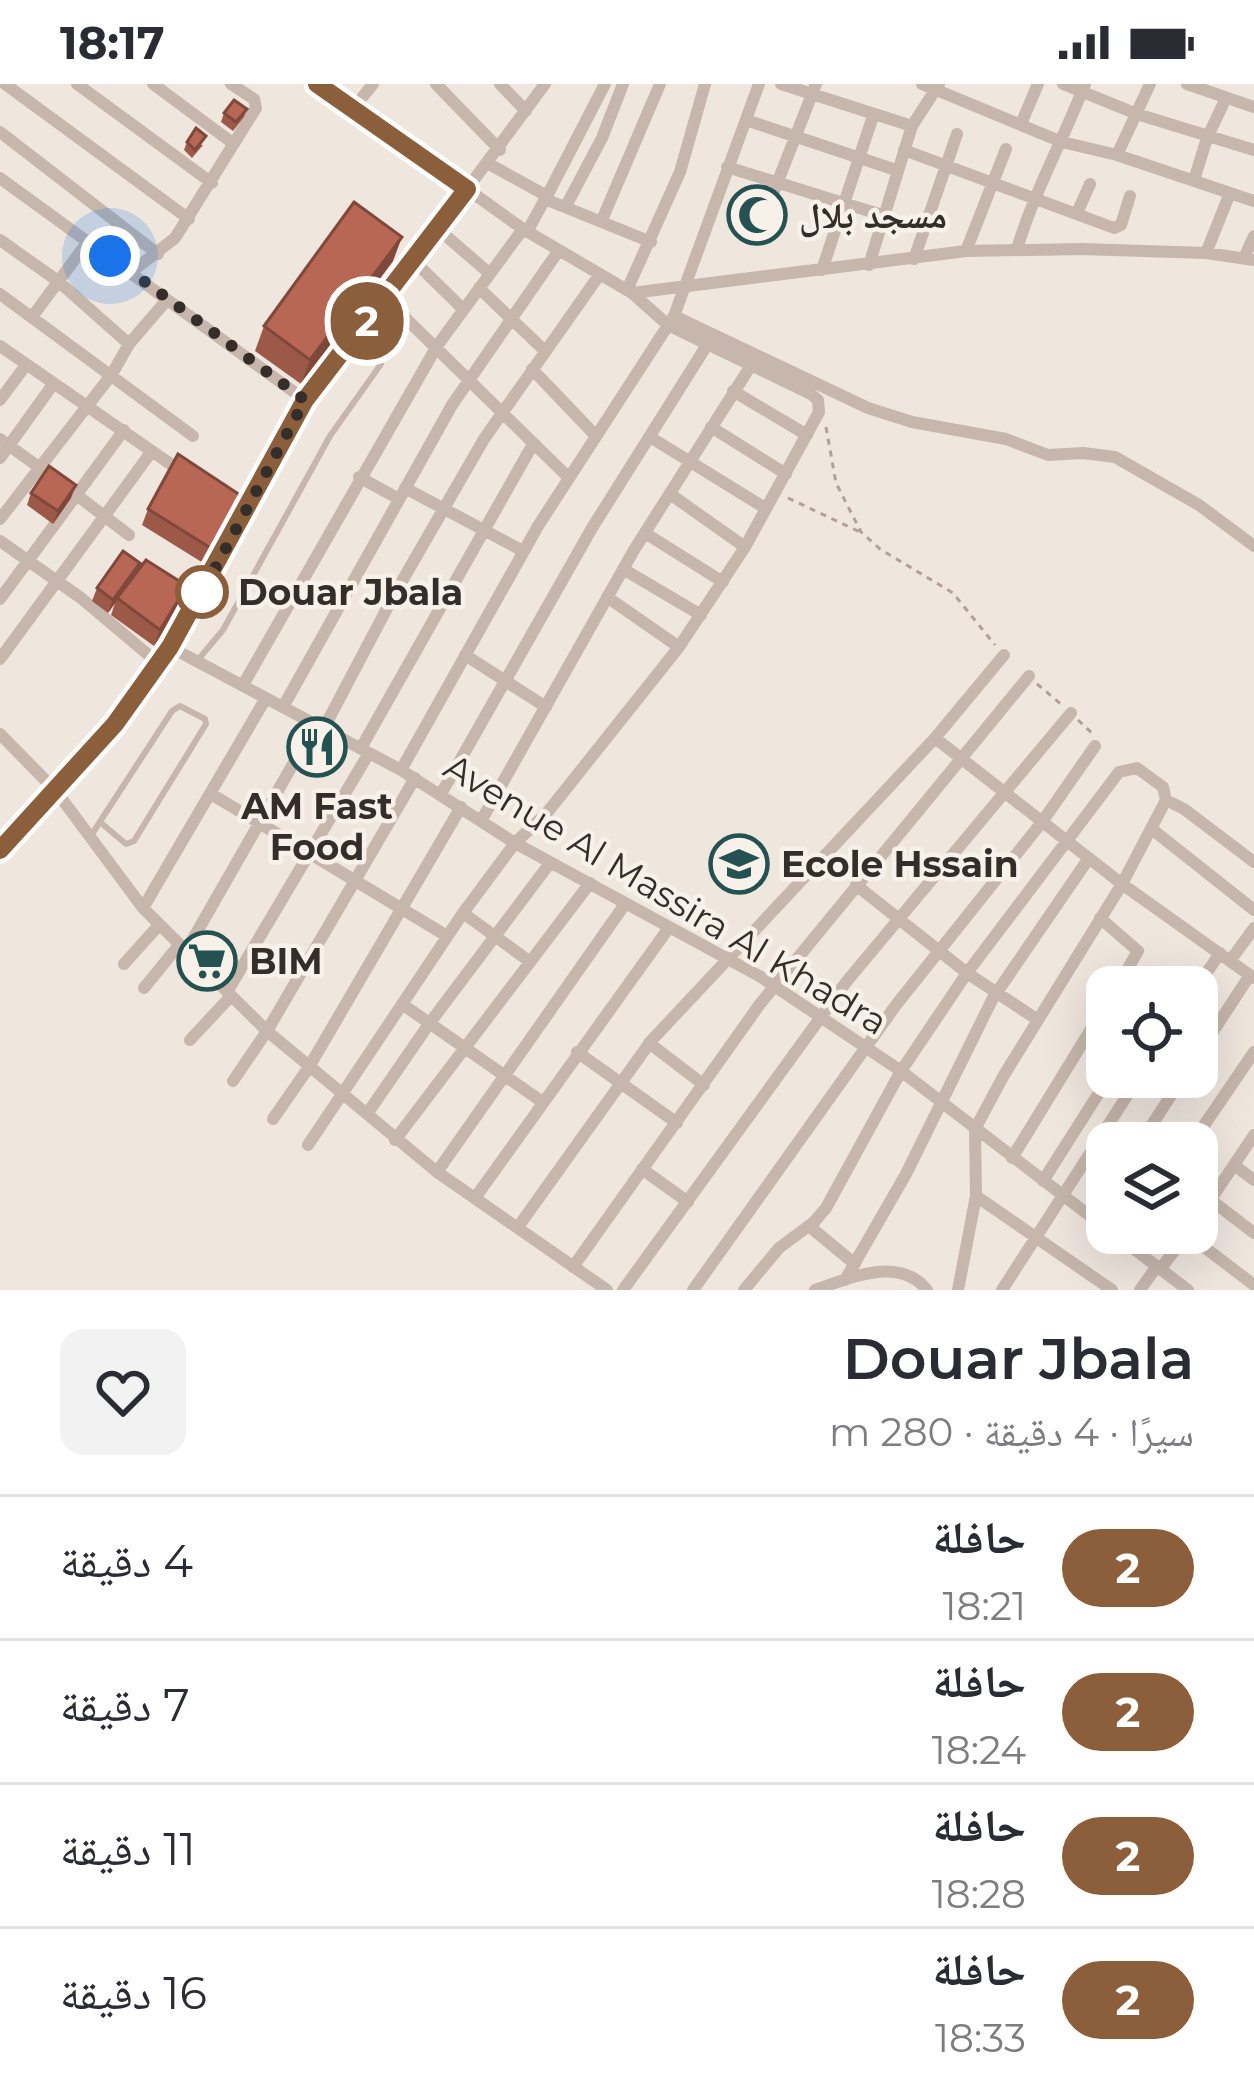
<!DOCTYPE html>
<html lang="ar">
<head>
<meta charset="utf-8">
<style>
  body { margin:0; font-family:Montserrat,"Noto Naskh Arabic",sans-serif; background:#f2f2f3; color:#2b2b33; direction:rtl; height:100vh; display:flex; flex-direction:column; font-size:45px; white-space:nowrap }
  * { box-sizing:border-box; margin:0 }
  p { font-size:39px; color:#7c7c81 }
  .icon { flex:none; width:66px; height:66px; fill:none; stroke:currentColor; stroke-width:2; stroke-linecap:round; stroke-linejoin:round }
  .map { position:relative; height:1206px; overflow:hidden; direction:ltr }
  .sheet { display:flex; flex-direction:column; background:#fff; flex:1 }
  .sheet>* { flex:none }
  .badge { padding:0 24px; border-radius:39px; font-size:42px; line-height:78px }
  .buttons { position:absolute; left:1086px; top:882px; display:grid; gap:24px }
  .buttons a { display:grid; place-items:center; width:132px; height:132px; border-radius:24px; background:#fff; box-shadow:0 12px 48px #0002; font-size:60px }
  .you { position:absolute; width:60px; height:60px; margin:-30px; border:9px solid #fff; border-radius:50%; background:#1a73e8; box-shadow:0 0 0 18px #1a73e833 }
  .map>.badge { position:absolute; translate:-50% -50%; box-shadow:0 0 0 6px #fff }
  .round { display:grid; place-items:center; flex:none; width:126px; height:126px; border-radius:24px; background:#f2f2f3 }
  .headline { display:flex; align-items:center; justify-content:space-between; height:204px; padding:0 60px }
  h1 { font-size:57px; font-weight:600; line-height:90px }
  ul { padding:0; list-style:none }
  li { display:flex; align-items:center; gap:36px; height:144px; padding:0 60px; border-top:3px solid #e1e1e2 }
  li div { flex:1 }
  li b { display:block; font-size:45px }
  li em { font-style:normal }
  li .badge { min-width:132px; font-weight:700; text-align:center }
  .status { display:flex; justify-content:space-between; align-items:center; height:84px; padding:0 60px; background:#fff; direction:ltr }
  .status svg { height:33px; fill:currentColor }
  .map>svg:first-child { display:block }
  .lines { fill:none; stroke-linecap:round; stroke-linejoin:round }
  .path { stroke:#b2a096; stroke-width:3; stroke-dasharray:6 6; stroke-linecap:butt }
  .lane { stroke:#c6b6ab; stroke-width:6 }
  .street { stroke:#c6b6ab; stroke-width:12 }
  .secondary { stroke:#9a867d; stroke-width:16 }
  .wall { fill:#9d5948 }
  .shaded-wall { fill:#80483b }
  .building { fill:#b76754; stroke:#80483b; stroke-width:3 }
  .line-casing { stroke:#fff; stroke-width:27 }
  .line { stroke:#8b5e3c; stroke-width:18 }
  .walk { stroke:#352d2a; stroke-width:12; stroke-dasharray:0 21.6 }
  .stop-dot { fill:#fff; stroke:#8b5e3c; stroke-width:6 }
  .labels { text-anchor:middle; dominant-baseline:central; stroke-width:9; stroke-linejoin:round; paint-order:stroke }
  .poi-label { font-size:36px; font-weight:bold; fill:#352d2a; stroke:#f8f1ea; text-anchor:start }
  .stop-label { font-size:36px; font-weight:bold; fill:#352d2a; stroke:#f8f1ea; text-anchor:start }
  .street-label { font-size:36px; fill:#352d2a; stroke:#f8f1ea }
</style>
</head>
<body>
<div class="status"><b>18:17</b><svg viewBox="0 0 49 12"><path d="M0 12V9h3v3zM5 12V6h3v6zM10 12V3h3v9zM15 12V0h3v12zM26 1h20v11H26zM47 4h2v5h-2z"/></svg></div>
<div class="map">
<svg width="1254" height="1206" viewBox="0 0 1254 1206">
  <rect width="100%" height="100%" fill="#efe6de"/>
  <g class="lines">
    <path class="path" d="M826 343 836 399 861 448 880 465 953 509 995 561
      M788 414 860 448
      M1037 600 1062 621
      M1078 636 1093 650"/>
    <path class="lane" d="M197 577 223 546 330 352 381 280
      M90 753 172 627 180 622 205 635 206 640 134 757 126 760 100 738"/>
    <path class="street" d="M5 0 189 135
      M77 0 212 99
      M153 0 234 60
      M436 0 500 66
      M500 0 526 27
      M781 0 912 42
      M922 0 1062 58 1117 71 1254 117
      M1063 0 1137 30 1254 66
      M1187 0 1254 23
      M352 26 373 0
      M746 36 896 86
      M1021 40 1038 0
      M0 48 158 170
      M904 66 1114 144 1121 141 1130 112
      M1117 71 1150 0
      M489 80 547 112 545 115 651 158
      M727 83 882 131
      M0 94 305 316
      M1194 96 1207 54 1226 14
      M547 112 605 0
      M566 122 602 54 623 0
      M1077 129 1090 100
      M602 136 660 0
      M438 145 489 189
      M527 148 545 115
      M758 148 816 0
      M0 156 58 197 129 260
      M1017 165C1034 108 1063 56 1085 0
      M966 167 1006 65
      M1206 169 1230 109
      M1244 174 1254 152
      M914 175 957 50
      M414 177 463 225
      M869 181 912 42 939 0
      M822 186 873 32
      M130 189 175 154 256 24 254 15 231 0
      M479 204 545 267
      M627 206 680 88 705 0
      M632 209 966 167 1082 165 1206 169 1254 176
      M0 210 193 352
      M385 214 569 394
      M674 232 868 324 912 338 1006 355 1048 371 1083 369 1115 373 1199 421 1254 462
      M32 233 89 156
      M0 262 182 388
      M532 285 595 351
      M733 307 807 351
      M0 316 26 281
      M711 343 786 390
      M650 353 765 424
      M0 355 43 386
      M0 374 54 299
      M359 393 399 415
      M405 404 523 467
      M74 409 129 451
      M670 410 745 463
      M0 435 112 290 129 260 166 217
      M645 449 723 498
      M0 457 81 514 158 579
      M623 485 701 531
      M607 513 679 563
      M0 515 124 346
      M170 563 401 686 515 759 761 893 901 987 1107 1145
      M465 571 546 623
      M0 575 152 367
      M243 601 437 262 523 145
      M283 623 452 321 559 166
      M324 644 394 511 484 355 600 190
      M0 650 56 707 143 824 267 947 437 1088 607 1206
      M935 654 1004 571
      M361 664 533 360
      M401 686 538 442 674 232 759 0
      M211 710 447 852
      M441 710 592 444 707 261
      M1166 716 1184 725 1254 778
      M481 737 634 466 750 283
      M1153 746 1254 826
      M856 801 967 889 1038 936
      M143 824 266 614
      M463 829 529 877
      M1100 834 1138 867 1117 903
      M186 867 316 640
      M1230 877 1254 844
      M124 880 159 841
      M1166 903 1172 892
      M1197 903 1220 869
      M144 904 179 861
      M227 908 369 669
      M402 920 541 1017
      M190 956 231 912
      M649 959 704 1001
      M577 968 677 1039
      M1197 972 1250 891
      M233 997 267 947 415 694
      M367 1030 429 940 550 779
      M273 1035 309 983 461 723
      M395 1056 590 799
      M1140 1059 1183 993
      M1192 1059 1254 968
      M308 1061 463 829 515 759 546 730 679 563 745 463 819 328 818 316 811 310 668 241 632 209 523 145 467 105 545 0
      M1012 1074 1107 919
      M1234 1081 1254 1096
      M642 1085 688 1118
      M437 1088 625 820
      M1043 1097 1109 993
      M976 1112 1112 1206
      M475 1114 668 845
      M1211 1116 1254 1149
      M1091 1133 1107 1109
      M1197 1136 1254 1051
      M809 1142 855 1180
      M518 1143 651 957 935 654 1122 800 1254 894
      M1113 1149 1188 1206
      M1187 1150 1254 1201
      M573 1183 760 920 1029 592
      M1161 1184 1188 1149
      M845 1196 906 1090 993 914 1089 774
      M623 1206 847 897 1071 629
      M693 1206 896 921 1042 738 1095 662
      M744 1206 779 1164 814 1138 826 1124 901 987 967 889 1119 688 1137 684 1163 703 1166 716 1122 800 1004 991 975 1045 976 1112 958 1206
      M815 1206C850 1194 899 1171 927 1206
      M1002 1206 1139 993
      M1140 1206 1157 1182"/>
    <path class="secondary" d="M0 765 115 640 170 563 305 316 467 105 317 0"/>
  </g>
  <path class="wall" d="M247 25 244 33 233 47 221 38 224 29Z
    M187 58 203 61 192 74 184 66Z
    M393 177 301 300 255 267 264 242Z
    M31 409 71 414 53 440 27 421Z
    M148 425 234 428 208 482 142 441Z
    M136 489 187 502 181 519 154 562 111 531 115 519 108 529 92 517 97 504Z"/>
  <path class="shaded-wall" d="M402 153 393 177 301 300 310 276Z
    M76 401 71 414 53 440 58 427Z
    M240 411 234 428 208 482 214 466Z
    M140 479 135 491 108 529 113 516Z
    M187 502 181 519 154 562 160 546Z"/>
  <path class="building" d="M234 16 247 25 236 38 224 29Z
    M196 44 206 52 195 66 187 58Z
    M354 118 402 153 310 276 264 242Z
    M178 370 240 411 214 466 148 425Z
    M49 382 76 401 58 427 31 409Z
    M123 467 140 479 113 516 97 504Z
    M146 476 187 502 160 546 117 514Z"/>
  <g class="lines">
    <defs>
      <path id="line" d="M0 766 115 640 170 563 305 316 467 105 317 0"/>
    </defs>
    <use href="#line" class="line-casing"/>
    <use href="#line" class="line"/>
    <path class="walk" d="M110 172 305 316 195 522 202 508"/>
  </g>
  <defs>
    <symbol id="mosque-ring" viewBox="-11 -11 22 22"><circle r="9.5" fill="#f8f1ea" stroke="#245151" stroke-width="1.5"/><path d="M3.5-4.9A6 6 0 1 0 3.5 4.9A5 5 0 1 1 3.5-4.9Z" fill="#245151"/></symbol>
    <symbol id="restaurant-ring" viewBox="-11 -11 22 22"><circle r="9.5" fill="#f8f1ea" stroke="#245151" stroke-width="1.5"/><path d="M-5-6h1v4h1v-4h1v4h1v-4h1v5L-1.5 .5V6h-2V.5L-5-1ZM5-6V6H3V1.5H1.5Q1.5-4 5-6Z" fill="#245151"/></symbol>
    <symbol id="school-ring" viewBox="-11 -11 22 22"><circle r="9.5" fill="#f8f1ea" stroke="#245151" stroke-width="1.5"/><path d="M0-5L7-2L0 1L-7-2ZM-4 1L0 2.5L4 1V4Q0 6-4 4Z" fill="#245151"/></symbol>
    <symbol id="supermarket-ring" viewBox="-11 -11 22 22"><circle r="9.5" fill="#f8f1ea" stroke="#245151" stroke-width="1.5"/><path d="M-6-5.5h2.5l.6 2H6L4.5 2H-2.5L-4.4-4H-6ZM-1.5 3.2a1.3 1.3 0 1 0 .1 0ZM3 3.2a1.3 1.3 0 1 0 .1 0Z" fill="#245151"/></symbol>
  </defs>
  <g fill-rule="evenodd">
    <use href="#mosque-ring" x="724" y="98" width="66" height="66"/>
    <use href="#restaurant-ring" x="284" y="630" width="66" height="66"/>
    <use href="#school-ring" x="706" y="747" width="66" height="66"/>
    <use href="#supermarket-ring" x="174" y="844" width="66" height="66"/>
  </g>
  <circle class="stop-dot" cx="202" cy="508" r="24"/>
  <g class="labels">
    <g class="poi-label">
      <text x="799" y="131">مسجد بلال</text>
      <text x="317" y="722" text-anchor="middle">AM Fast<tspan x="317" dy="41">Food</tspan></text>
      <text x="781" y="780">Ecole Hssain</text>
      <text x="249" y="877">BIM</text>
    </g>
    <g class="stop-label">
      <text x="238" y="508">Douar Jbala</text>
    </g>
    <g class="street-label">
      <text transform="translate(666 810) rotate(31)">Avenue Al Massira Al Khadra</text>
    </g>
  </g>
</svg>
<div class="buttons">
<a><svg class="icon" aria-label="locate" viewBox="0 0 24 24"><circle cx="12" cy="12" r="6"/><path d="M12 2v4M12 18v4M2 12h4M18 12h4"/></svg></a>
<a><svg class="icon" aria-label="layers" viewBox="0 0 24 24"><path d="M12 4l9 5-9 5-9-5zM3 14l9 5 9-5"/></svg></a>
</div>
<div class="you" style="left:110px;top:172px"></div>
<b class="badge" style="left:367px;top:237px;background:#8b5e3c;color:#fff">2</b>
</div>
<section class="sheet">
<div class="headline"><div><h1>Douar Jbala</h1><p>سيرًا · 4 دقيقة · 280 m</p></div><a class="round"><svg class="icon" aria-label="heart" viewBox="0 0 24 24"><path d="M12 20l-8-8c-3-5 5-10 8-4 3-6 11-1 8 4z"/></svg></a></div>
<ul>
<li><span class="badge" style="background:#8b5e3c;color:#fff">2</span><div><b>حافلة</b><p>18:21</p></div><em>4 دقيقة</em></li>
<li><span class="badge" style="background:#8b5e3c;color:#fff">2</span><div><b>حافلة</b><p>18:24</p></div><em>7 دقيقة</em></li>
<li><span class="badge" style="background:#8b5e3c;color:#fff">2</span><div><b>حافلة</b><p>18:28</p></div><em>11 دقيقة</em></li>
<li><span class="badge" style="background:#8b5e3c;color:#fff">2</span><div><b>حافلة</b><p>18:33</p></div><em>16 دقيقة</em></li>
</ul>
</section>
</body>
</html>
